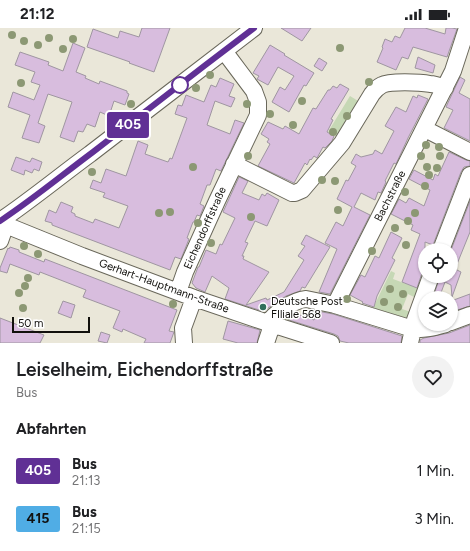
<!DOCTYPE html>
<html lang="de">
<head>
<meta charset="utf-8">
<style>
  body { margin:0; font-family:Figtree,sans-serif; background:#f2f2f2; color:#202124; height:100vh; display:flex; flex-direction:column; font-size:15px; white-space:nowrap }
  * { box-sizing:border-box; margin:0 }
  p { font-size:13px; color:#757577 }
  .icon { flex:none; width:22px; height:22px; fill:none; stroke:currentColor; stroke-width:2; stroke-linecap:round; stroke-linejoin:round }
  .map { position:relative; height:315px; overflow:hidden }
  .sheet { display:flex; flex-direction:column; background:#fff; flex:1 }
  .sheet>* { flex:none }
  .badge { padding:0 8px; border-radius:3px; font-size:14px; line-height:26px }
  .controls { position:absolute; left:418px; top:215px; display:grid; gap:8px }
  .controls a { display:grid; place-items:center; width:40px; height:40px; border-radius:50%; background:#fff; box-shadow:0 1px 3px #0004; font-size:20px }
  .scale { position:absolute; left:12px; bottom:10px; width:78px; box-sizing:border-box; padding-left:4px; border:2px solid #11100c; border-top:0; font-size:11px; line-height:14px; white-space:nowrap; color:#11100c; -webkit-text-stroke:3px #fff; paint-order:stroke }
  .map>.badge { position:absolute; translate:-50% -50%; box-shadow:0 0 0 2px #fff }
  h2 { padding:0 16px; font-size:15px; line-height:36px }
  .round { display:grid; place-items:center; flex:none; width:42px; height:42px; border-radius:21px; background:#f2f2f2 }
  .summary { display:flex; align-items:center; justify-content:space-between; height:68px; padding:0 16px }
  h1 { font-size:19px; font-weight:600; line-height:30px }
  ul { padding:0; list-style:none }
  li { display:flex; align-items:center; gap:12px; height:48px; padding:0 16px }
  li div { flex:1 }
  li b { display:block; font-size:15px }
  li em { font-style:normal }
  li .badge { min-width:44px; font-weight:700; text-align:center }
  .status { display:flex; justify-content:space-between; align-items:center; height:28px; padding:0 20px; background:#fff; direction:ltr }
  .status svg { height:11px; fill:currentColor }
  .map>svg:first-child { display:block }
  .green { fill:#c6d8b5 }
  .building { fill:#d8bdde; stroke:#9f96a1 }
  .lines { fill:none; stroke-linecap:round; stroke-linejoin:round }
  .minor-casing { stroke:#69675a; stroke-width:18 }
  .minor { stroke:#fff; stroke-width:16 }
  .tree { fill:#8c9874 }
  .line-casing { stroke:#fff; stroke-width:9 }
  .line { stroke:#603095; stroke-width:6 }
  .stop-dot { fill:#fff; stroke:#603095; stroke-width:2 }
  .poi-dot { fill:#306e5b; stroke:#fff; stroke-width:1.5 }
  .labels { text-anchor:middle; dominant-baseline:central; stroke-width:3; stroke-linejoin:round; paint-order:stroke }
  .street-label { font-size:11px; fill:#11100c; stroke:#fff }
  .poi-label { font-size:11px; fill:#11100c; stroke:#fff; text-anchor:start }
</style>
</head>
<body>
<div class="status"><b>21:12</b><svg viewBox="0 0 49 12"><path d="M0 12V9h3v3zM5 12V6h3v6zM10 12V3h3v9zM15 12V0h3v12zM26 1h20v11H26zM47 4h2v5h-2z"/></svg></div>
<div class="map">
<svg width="470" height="315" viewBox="0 0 470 315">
  <rect width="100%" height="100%" fill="#eae7d9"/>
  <path class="green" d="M350 68 363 76 339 110 328 104Z
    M391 243 395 245 393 251 420 261 416 270 408 266 402 281 411 284 409 289 406 290 373 280Z"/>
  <path class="building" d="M142 0H170L154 44 129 35 130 34 87 19 93 1 118 10 120 3 139 9Z
    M281 0H311L302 13Z
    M405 0H425L445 6 446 0H452L457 1 447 29 413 19 408 31 402 29 396 42 377 34 383 20 382 19 385 11 392 14 395 8 400 10Z
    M73 15 85 20 76 44 86 48 85 50 99 56 100 53 127 63V65L129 66 125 77 114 73 109 88 100 84 95 99 87 96 83 104 78 103 74 114 60 109 72 74 48 66 38 95 45 98 39 115 22 110 30 87 8 79 13 64 34 72 40 57 31 54 35 44 15 37 20 24 49 34 48 37 63 43Z
    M270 17 285 26 284 27 314 45 306 58 304 57 289 84 272 74 280 59 285 62 294 48 278 39 268 57 257 51 259 48 253 45Z
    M418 29 435 37 433 45 415 40Z
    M319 30 327 35 322 43 314 38Z
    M460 49 465 52 459 65 470 71V113L444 100 453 82 446 79Z
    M220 50 234 56 229 68 235 70 231 79 215 73 207 97 230 106 235 92 244 95 221 143 216 141 210 157H207L200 176 204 178 200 188 197 187 194 194H193L187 210 189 211 181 231 175 229 170 242 52 197V195L45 193 49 182 56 185 61 174 73 179 71 184 75 186V188L93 195 95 191 119 200 128 178 103 169 105 165 90 160 93 152 101 155 106 141 126 148 138 113 148 117 145 126 168 134 170 130 172 131 187 90 175 86 178 77 182 78 186 67 204 74 211 57 216 59Z
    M340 56 349 61 331 91 333 92 327 104 334 108 332 113 325 120 323 119 317 130 314 128 311 132 310 131 307 137 305 135 294 155 258 138 270 116 267 114 269 111 261 106 268 94 283 101 285 98 299 106 313 80 316 81 328 62H330L333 58 337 60Z
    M418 67 428 71 408 110 396 136 394 135 385 153 386 154 381 165 378 164 375 172 361 165 354 179 370 187 330 266 319 264 337 221 325 215 336 194 343 198 352 179 337 171 346 152 348 153 356 138 351 135 356 126 361 129 373 126 375 122 382 126 394 103 385 98 396 79 406 84 413 68 417 70Z
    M449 124 466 132 470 133V138L464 139 461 144 433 217 425 214V241L422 245 417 260 402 254 420 206 411 202 413 197 391 186 399 171 406 175 409 170 424 178 430 162 409 151 414 142 433 152 435 146 438 148Z
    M16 129 30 134 32 130 42 134 39 143 34 141 32 145 25 142 24 147 11 142Z
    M239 149 248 153 242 165 259 172 262 166 265 168 267 165 279 172 267 198 255 193 245 214 248 215 242 228H244L243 231 269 244 246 277 266 270 267 272 284 264 304 232 298 228 305 218 301 216 306 207 330 219 305 260 302 259 300 263 286 268 268 280 262 283 225 271 229 260 212 248 205 264 196 260 192 255 198 239H199L206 222 216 226 220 216 222 217 235 190 223 184Z
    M470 173V204L455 241 461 244 452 269 451 257 445 254 439 270H433L440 248H451V222Z
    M391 204 402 210 392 230 395 232 377 268 374 279 362 275 363 274 350 267 361 247 365 249 375 228 379 230Z
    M10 219 19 222V224L44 234 45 231 177 282 169 303 174 304 170 315H144L146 311 123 301 122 304 113 300 120 283 83 269 86 262 81 260 40 244 39 247 10 236 7 245 0 243V240L8 220 9 221Z
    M470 266V278L451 284V273Z
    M63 273 75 277 71 290 58 285Z
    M317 283 333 286 402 308 401 315H349L340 313 338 308 334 306 289 292 291 287 294 285 314 292Z
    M0 290 44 307 40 315H0Z
    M228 293 260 302 257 315H238L223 311Z
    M470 297V315H420V312L424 310 449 305Z
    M101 304 110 307 107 315 98 313Z"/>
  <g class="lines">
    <defs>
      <path id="minor" d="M425 101 470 124
        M234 136 292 165H295L302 162 342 115 372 66C375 62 378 59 382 57 389 53 420 54 430 56 435 56 440 58 445 60
        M2 191 6 196 13 200 82 228 194 270 268 295 331 315
        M0 193C31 172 60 148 90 126 145 84 199 42 254 0
        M0 213 6 196
        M441 222 470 147
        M178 264 185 244 217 173 258 87V74L254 63 224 23
        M335 277 453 43 467 0
        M451 294 470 287
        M268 295C274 285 294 272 306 271L335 277 413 301C425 302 435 299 446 296
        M184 315 183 300 194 270
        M266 315 272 297
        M410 315 415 292 431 248"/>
    </defs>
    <use href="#minor" class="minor-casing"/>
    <use href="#minor" class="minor"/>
  </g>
  <g class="tree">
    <circle cx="12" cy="7" r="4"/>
    <circle cx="49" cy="10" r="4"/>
    <circle cx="73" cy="11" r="4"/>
    <circle cx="24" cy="13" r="4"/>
    <circle cx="38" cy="17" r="4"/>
    <circle cx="340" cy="20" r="4"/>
    <circle cx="63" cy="21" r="4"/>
    <circle cx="210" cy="47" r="4"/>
    <circle cx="369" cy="54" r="4"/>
    <circle cx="21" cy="55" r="4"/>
    <circle cx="196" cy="60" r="4"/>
    <circle cx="302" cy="73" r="4"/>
    <circle cx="131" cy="76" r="4"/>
    <circle cx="247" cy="76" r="4"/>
    <circle cx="270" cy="86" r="4"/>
    <circle cx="347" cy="88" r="4"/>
    <circle cx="293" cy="97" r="4"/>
    <circle cx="333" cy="104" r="4"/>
    <circle cx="426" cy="117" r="4"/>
    <circle cx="439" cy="119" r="4"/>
    <circle cx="248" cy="128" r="4"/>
    <circle cx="421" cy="128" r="4"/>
    <circle cx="440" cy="128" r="4"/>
    <circle cx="193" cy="139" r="4"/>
    <circle cx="427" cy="139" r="4"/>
    <circle cx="437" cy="140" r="4"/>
    <circle cx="92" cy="144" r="4"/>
    <circle cx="429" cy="147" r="4"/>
    <circle cx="322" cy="152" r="4"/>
    <circle cx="335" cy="153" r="4"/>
    <circle cx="425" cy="158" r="4"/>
    <circle cx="405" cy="164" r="4"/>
    <circle cx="338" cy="182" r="4"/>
    <circle cx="170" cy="184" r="4"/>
    <circle cx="159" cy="185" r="4"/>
    <circle cx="415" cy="185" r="4"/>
    <circle cx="251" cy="189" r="4"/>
    <circle cx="408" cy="193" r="4"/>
    <circle cx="198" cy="195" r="4"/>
    <circle cx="395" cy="200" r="4"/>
    <circle cx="211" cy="215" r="4"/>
    <circle cx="406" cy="217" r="4"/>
    <circle cx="24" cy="218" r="4"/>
    <circle cx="372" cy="223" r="4"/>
    <circle cx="38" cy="226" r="4"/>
    <circle cx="28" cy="250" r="4"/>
    <circle cx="25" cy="258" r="4"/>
    <circle cx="390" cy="261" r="4"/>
    <circle cx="19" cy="265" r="4"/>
    <circle cx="403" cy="266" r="4"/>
    <circle cx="347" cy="271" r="4"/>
    <circle cx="384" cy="274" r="4"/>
    <circle cx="173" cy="276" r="4"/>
    <circle cx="398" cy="279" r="4"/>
    <circle cx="23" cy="280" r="4"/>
    <circle cx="287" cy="288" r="4"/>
  </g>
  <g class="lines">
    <defs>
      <path id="line" d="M0 193C32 172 62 147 93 124 146 83 200 41 254 0"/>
    </defs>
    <use href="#line" class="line-casing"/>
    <use href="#line" class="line"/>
  </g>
  <circle class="stop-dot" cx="180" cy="57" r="8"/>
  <circle class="poi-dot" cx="263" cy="279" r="4"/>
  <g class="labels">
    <g class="street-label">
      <text transform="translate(390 168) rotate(-63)">Bachstraße</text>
      <text transform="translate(205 200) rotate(-66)">Eichendorffstraße</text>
      <text transform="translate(164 258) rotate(20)">Gerhart-Hauptmann-Straße</text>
    </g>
    <g class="poi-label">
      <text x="271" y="273">Deutsche Post<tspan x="271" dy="13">FIliale 568</tspan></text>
    </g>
  </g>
</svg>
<div class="controls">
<a><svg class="icon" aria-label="locate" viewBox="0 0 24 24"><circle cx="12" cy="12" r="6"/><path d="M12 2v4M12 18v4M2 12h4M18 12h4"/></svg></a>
<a><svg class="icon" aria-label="layers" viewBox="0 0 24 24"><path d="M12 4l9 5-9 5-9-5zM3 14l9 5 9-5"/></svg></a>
</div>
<div class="scale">50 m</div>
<b class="badge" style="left:128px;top:97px;background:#603095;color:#fff">405</b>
</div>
<section class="sheet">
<div class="summary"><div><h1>Leiselheim, Eichendorffstraße</h1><p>Bus</p></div><a class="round"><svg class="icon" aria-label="heart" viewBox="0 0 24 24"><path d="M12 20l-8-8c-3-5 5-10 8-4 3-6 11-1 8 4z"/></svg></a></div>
<h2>Abfahrten</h2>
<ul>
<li><span class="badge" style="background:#603095;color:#fff">405</span><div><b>Bus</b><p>21:13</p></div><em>1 Min.</em></li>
<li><span class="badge" style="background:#50ade5;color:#111">415</span><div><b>Bus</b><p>21:15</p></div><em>3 Min.</em></li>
</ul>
</section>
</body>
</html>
